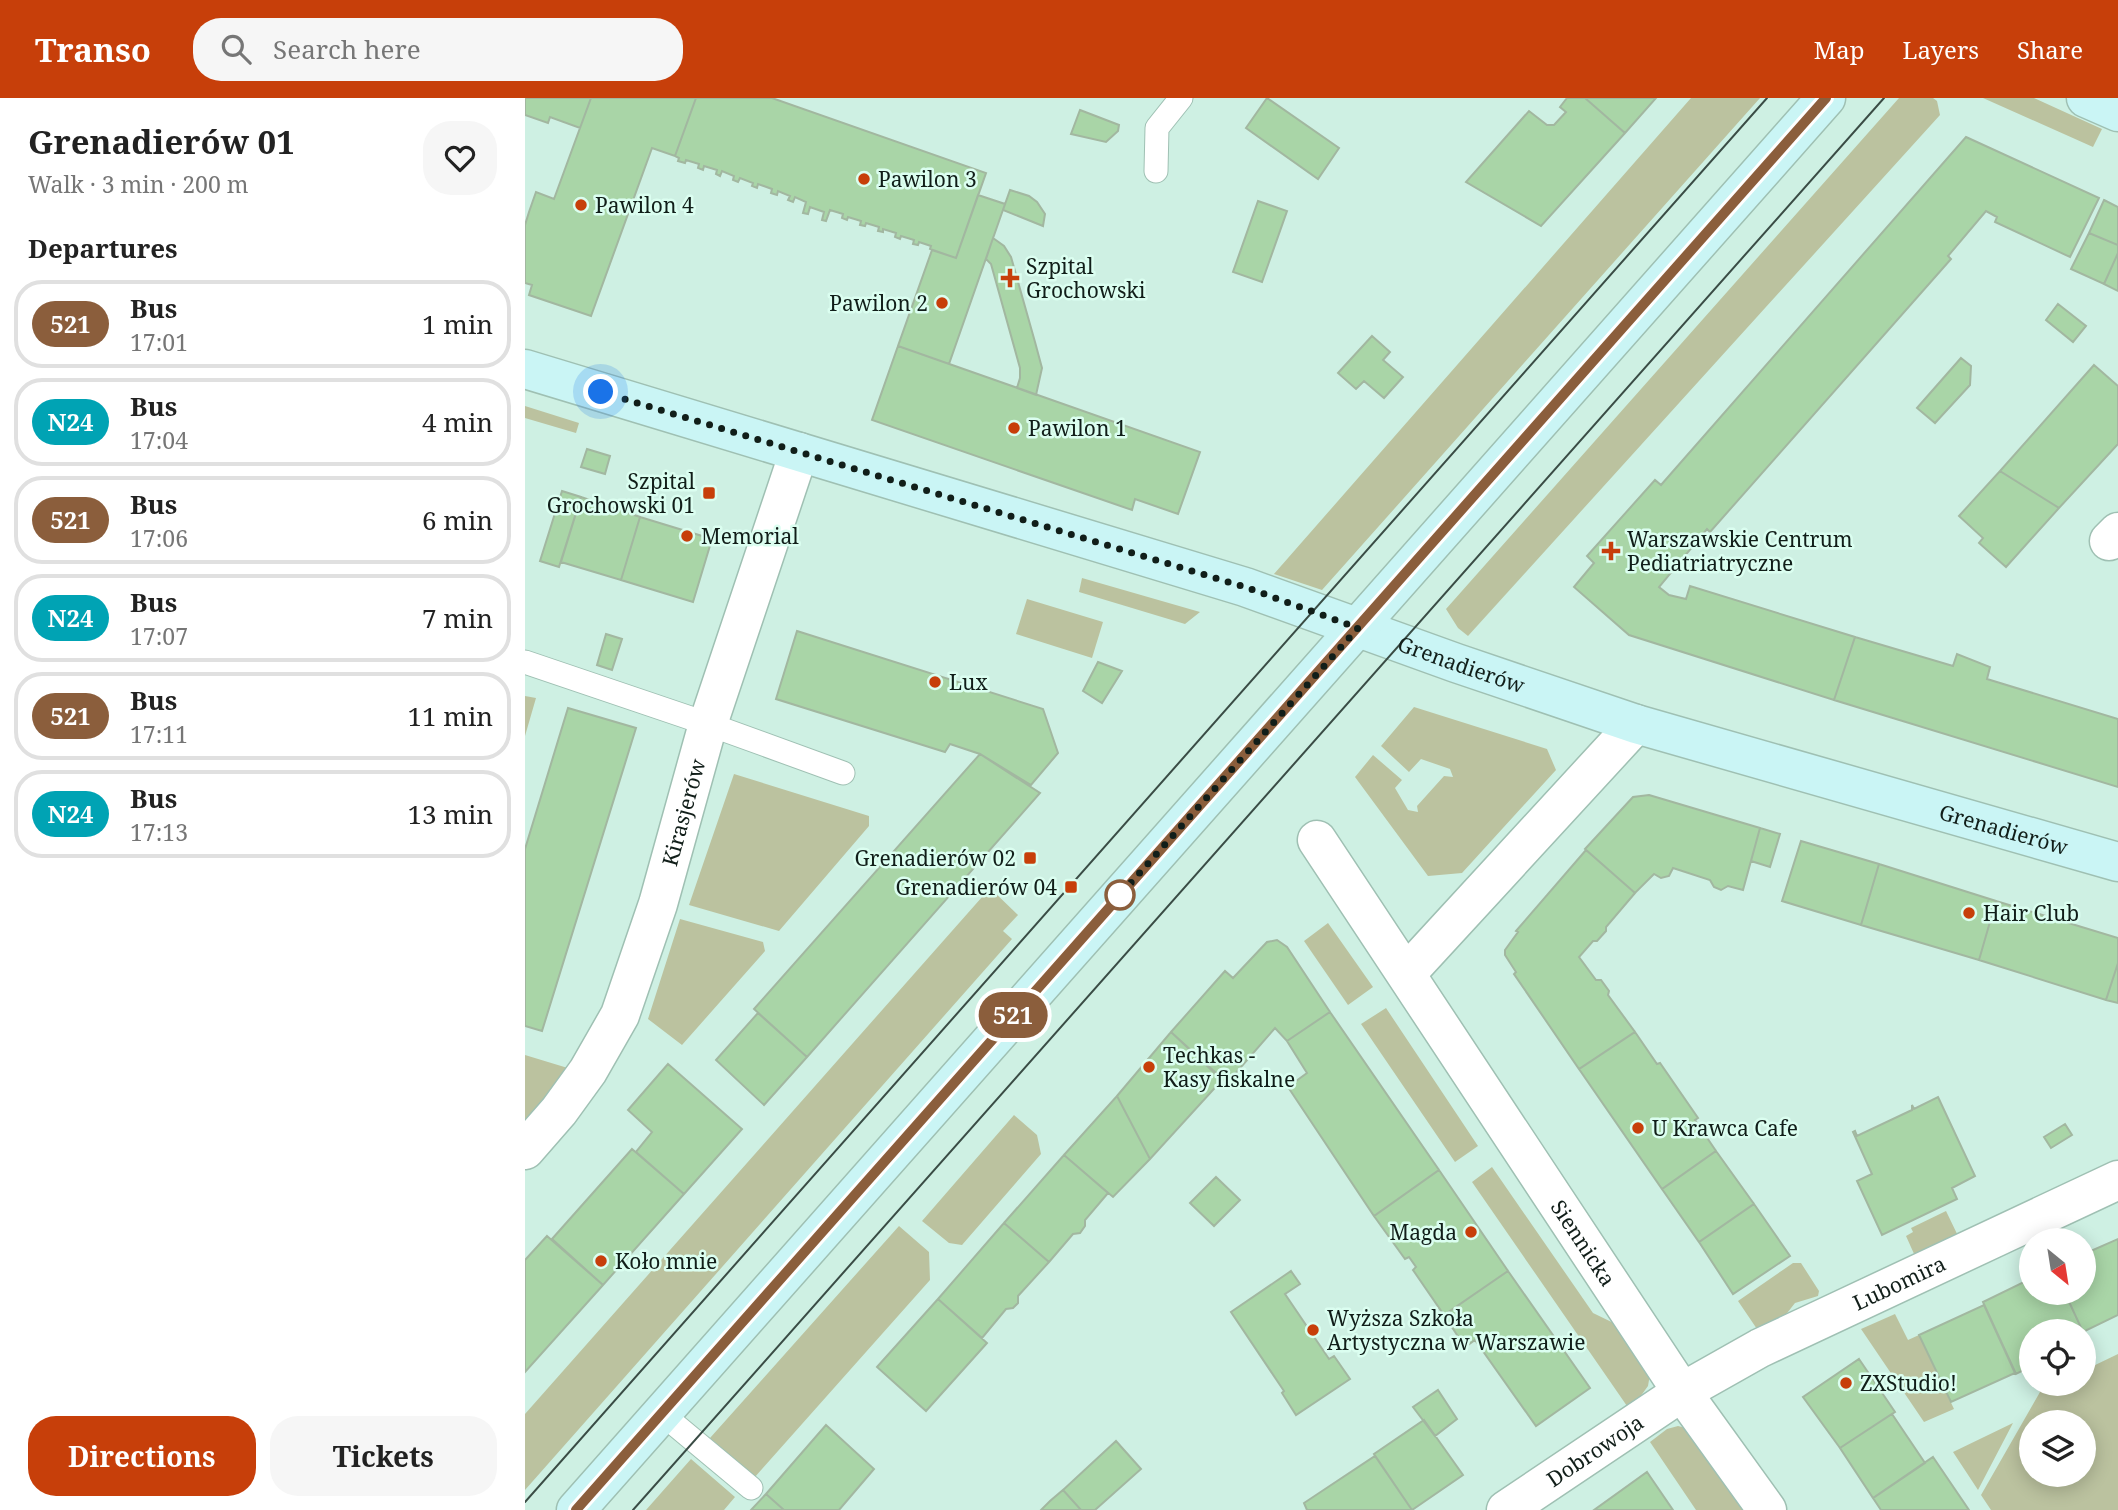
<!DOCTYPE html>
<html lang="en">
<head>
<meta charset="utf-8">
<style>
  body { margin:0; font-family:"Noto Serif",serif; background:#f6f6f6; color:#222; height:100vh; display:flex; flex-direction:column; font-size:26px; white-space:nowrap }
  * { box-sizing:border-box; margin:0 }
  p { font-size:23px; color:#767676 }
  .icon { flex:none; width:38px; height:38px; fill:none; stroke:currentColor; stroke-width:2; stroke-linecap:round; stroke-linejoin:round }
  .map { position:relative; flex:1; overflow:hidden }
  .side { display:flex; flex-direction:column; background:#fff; width:525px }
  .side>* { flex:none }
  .badge { padding:0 14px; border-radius:23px; font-size:24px; line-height:46px }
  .needle { width:46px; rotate:150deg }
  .controls { position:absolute; left:1494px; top:1130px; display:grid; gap:14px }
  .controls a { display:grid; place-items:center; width:77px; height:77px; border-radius:50%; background:#fff; box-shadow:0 4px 18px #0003; font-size:35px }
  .you { position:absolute; width:35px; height:35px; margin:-18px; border:5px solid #fff; border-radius:50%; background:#1a73e8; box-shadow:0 0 0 10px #1a73e833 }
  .map>.badge { position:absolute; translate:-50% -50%; box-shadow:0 0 0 4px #fff }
  h2 { padding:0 28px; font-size:26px; line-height:63px }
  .round { display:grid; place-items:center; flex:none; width:74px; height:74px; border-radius:28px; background:#f6f6f6 }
  .headline { display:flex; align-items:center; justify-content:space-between; height:119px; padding:0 28px }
  h1 { font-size:33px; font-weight:700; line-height:52px }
  .cta { display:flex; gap:14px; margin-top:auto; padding:14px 28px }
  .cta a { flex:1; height:80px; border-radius:28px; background:#c73f0a; color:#fff; font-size:28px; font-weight:700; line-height:80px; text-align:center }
  .cta a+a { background:#f6f6f6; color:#222 }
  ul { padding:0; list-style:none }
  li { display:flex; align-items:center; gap:21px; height:88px; margin:0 14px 10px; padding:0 14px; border:4px solid #e0e0e0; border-radius:28px }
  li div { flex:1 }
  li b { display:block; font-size:26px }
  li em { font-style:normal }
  li .badge { min-width:77px; font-weight:700; text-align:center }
  header { display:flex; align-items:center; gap:42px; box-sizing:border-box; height:98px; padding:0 35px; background:#c73f0a; color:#fff }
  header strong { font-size:33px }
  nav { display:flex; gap:38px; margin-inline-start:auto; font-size:24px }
  .search { width:490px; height:63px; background:#f6f6f6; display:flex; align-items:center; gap:18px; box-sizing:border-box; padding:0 24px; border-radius:28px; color:#767676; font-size:26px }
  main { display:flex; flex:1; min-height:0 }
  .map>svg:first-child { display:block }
  .green { fill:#bbc29f; fill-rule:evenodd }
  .building { fill:#a9d5a7; stroke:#a2b7a0; stroke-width:2 }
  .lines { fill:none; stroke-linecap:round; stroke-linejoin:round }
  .lane-casing { stroke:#9fc0b3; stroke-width:25 }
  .street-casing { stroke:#9fc0b3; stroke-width:41 }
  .secondary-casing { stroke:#9fc0b3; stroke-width:41 }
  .lane { stroke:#fff; stroke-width:23 }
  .street { stroke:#fff; stroke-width:38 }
  .secondary { stroke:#caf5f5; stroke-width:38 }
  .tram { stroke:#3a4c45; stroke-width:2 }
  .line-casing { stroke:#fff; stroke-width:16 }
  .line { stroke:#8b5e3c; stroke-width:10 }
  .walk { stroke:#111e19; stroke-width:7; stroke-dasharray:0 12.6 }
  .poi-dot { fill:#c73f0a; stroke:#dbfef0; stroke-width:2.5 }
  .stop-dot { fill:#fff; stroke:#8b5e3c; stroke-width:3.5 }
  .labels { text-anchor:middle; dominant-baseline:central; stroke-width:5; stroke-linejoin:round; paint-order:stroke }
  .poi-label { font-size:21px; fill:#111e19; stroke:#dbfef0; text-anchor:start }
  .street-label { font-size:21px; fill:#111e19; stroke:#dbfef0 }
</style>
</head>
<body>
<header>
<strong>Transo</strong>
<div class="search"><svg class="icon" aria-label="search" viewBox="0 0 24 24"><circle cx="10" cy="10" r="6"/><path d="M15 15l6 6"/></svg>Search here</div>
<nav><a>Map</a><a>Layers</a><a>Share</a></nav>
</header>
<main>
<section class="side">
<div class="headline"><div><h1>Grenadierów 01</h1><p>Walk · 3 min · 200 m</p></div><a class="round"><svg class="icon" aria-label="heart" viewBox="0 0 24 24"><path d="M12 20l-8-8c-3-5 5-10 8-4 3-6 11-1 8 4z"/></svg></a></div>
<h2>Departures</h2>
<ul>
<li><span class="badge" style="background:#8b5e3c;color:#fff">521</span><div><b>Bus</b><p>17:01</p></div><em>1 min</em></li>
<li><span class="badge" style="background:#00a3b4;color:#fff">N24</span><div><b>Bus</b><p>17:04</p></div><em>4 min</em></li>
<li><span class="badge" style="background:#8b5e3c;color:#fff">521</span><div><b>Bus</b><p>17:06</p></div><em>6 min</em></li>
<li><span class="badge" style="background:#00a3b4;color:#fff">N24</span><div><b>Bus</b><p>17:07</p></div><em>7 min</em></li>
<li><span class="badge" style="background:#8b5e3c;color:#fff">521</span><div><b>Bus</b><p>17:11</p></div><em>11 min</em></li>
<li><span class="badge" style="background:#00a3b4;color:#fff">N24</span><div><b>Bus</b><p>17:13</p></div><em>13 min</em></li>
</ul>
<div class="cta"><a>Directions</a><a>Tickets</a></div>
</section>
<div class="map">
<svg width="1593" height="1412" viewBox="0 0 1593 1412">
  <rect width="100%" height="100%" fill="#cef0e3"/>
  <path class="green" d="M1166 0H1235L797 492 749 476Z
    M1374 0H1408L1412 3 1415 17 943 538 933 530 921 511Z
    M1458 0H1509L1577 31 1568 49Z
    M0 308 54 325 51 335 0 320Z
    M557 480 675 514 660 526 554 494Z
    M502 501 578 524 567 560 491 536Z
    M0 598 11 600 0 638Z
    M889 609 1022 651 1031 672 937 775 903 778 830 679 848 657 877 682 870 690 883 712 893 714 892 708 919 678 928 679 925 671 896 661 884 674 856 648Z
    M209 676 344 718V728L254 833 164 807Z
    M465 790 493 817 478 833 487 841 0 1392V1316Z
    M155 821 238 844 240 853 157 947 123 921Z
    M803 825 848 889 823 907 779 843Z
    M861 910 953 1048 930 1064 836 926Z
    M0 957 46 971 0 1034Z
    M489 1017 512 1037 516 1056 437 1147 424 1145 397 1123Z
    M967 1069 1068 1215 1101 1231 1125 1276 1123 1288 1115 1299 1102 1308 947 1084Z
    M1421 1113 1435 1142 1390 1158 1381 1138 1388 1134 1386 1130Z
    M374 1128 404 1154 405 1182 229 1380 185 1340Z
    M1268 1165H1276L1294 1193 1293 1198 1270 1205 1259 1219 1232 1231 1213 1203Z
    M1370 1216 1383 1242 1394 1237 1429 1311 1399 1324 1336 1231Z
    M1593 1256V1412H1466L1456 1397 1515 1294 1512 1286H1559V1257L1566 1269ZM1507 1325H1559V1377H1507Z
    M1488 1325 1453 1392 1428 1354Z
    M1153 1328 1161 1330 1224 1412H1171L1125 1344 1142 1331Z
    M166 1361 210 1399 199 1412H121Z"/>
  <path class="building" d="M0 0H66L55 30 25 19 23 25 0 17Z
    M66 0H171L150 58 127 50 66 218 4 197 7 187 0 185V127L4 114 11 94 29 101Z
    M171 0H247L461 75 431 160 405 151 406 148 394 144 393 147 388 146 389 142 376 138 375 141 370 139 371 135 358 131V134L353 133 354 129 341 125 340 128 335 127 336 123 323 119 322 122 317 120 318 116 305 112 301 123 297 122 299 114 285 109 283 116 278 115 281 104 270 99 268 104 263 102 265 98 253 93 252 97 246 95 247 91 233 86 232 90 227 88 228 85 215 80 213 84 208 82 209 78 197 73 195 78 191 76 192 72 179 68 178 72 173 70 174 66 161 62 160 65 153 63 154 60 150 58Z
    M742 0 814 50 793 81 721 30Z
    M1042 0H1060L1100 35 1016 128 941 84 1004 13 1022 27H1029L1041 14 1035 9Z
    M1060 0H1131L1100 35Z
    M555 12 594 27 593 33 581 44 546 36Z
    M1441 39 1574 100 1545 159 1470 124 1472 119 1461 113 1423 158 1426 161 1185 434 1182 431 1134 489 1144 497 1161 501 1165 488 1330 539 1309 602 1104 537 1049 489 1069 465 1062 458 1130 382 1136 387Z
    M485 92 504 98 512 104 520 116 518 128 478 112Z
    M453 97 480 106 424 266 373 248 407 152 431 160Z
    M1579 102 1593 109V147L1564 135Z
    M733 103 762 113 737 184 708 174Z
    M1564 135 1593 147V155L1579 186 1546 171Z
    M468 140 479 148 486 159 510 244 517 270 511 297 492 290 495 280V270L466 166 461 161Z
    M1593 155V193L1579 186Z
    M1533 206 1561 228 1548 244 1521 222Z
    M847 238 865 254 858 262 878 279 859 300 839 283 831 291 813 275Z
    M373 248 675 354 653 416 610 401 607 412 347 322Z
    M1436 260 1446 268 1445 287 1410 325 1392 310Z
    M1569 267 1593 288V346L1534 410 1475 373Z
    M62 351 85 358 80 376 56 369Z
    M1475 373 1534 410 1481 469 1454 445 1458 440 1434 418Z
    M37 393 56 399 34 469 15 463Z
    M56 399 115 419 96 482 36 464Z
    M115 419 187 441 168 504 96 482Z
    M272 533 518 611 533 655 506 687 455 656 425 646 420 654 251 601Z
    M81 536 97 541 87 572 72 567Z
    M1330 539 1428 568 1432 556 1465 569 1462 581 1593 621V689L1309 602Z
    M573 564 597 573 577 605 558 593Z
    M43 610 111 630 17 933 0 928V751Z
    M455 656 515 695 282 959 229 911Z
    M1124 697 1235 730 1218 792 1203 788 1196 792 1189 789 1185 782 1148 770 1144 778 1136 780 1129 776 1110 795 1060 751 1108 699Z
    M1235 730 1255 736 1245 769 1226 763Z
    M1276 743 1354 766 1336 827 1257 803Z
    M1061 752 1110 795 1081 829V833L1072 843H1068L1054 859 1071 882H1076L1084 893 1083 897 1110 934 1054 971 989 876 991 874 980 857V852L993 834 991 833Z
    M1354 766 1471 803 1454 862 1336 827Z
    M1471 803 1593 840V865L1581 902 1454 862Z
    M752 842 762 849 805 914 762 943 750 930 702 985 646 934 700 873 708 880 742 844Z
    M1593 865V905L1581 902Z
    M805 914 914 1072 849 1118 763 989 782 975 762 943Z
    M233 915 282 959 239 1007 191 962Z
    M646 934 697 982 625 1061 592 998Z
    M1110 934 1132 966 1135 965 1173 1020 1170 1022 1191 1053 1137 1091 1054 971Z
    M143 966 217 1031 159 1096 111 1054 127 1034 103 1012Z
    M592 998 625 1061 588 1099 539 1057Z
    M1413 999 1450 1078 1427 1090 1432 1101 1357 1137 1332 1083 1347 1076 1328 1034 1330 1033 1332 1038 1387 1012V1007L1389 1011Z
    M1540 1026 1547 1037 1526 1050 1519 1039Z
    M107 1051 159 1096 78 1187 27 1141Z
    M1191 1053 1229 1106 1174 1144 1137 1091Z
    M539 1057 583 1095 560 1122V1128L555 1135 548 1136 524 1164 479 1125Z
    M914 1072 983 1173 919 1217 888 1172 891 1169 884 1159 880 1161 849 1118Z
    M691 1079 715 1102 689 1128 665 1105Z
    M1229 1106 1265 1158 1208 1196 1174 1144Z
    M479 1125 524 1164 493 1198V1205L488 1210 481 1211 457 1240 413 1201Z
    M22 1138 78 1187 0 1274V1162Z
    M1593 1141V1217L1558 1234 1540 1195H1559V1156Z
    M766 1173 775 1186 760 1196 804 1261 809 1258 825 1281 771 1317 757 1295 759 1293 706 1214Z
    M983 1173 1065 1290 1011 1328 950 1242 940 1249 919 1217Z
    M1507 1180V1195H1540L1558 1234H1507V1268L1491 1276 1458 1204Z
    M413 1201 462 1245 401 1313 352 1269Z
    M1459 1207 1490 1275 1426 1304 1394 1237Z
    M1334 1261 1370 1314 1315 1350 1278 1299Z
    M913 1292 932 1321 910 1338 888 1309Z
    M1367 1316 1400 1365 1348 1400 1315 1350Z
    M899 1322 938 1377 887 1412 849 1356Z
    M301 1327 349 1371 314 1412H259L241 1396Z
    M591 1343 616 1371 570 1412H556L538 1392Z
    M850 1358 887 1412H782L779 1405Z
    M1408 1359 1444 1412H1356L1348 1400Z
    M1122 1374 1148 1412H1069Z
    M538 1392 556 1412H516L525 1403Z
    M241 1396 259 1412H226Z"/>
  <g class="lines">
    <defs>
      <path id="lane" d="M631 73 632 30 656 0
        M0 564 183 626 318 675
        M136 1315 226 1390"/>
      <g id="street">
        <path d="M1584 443 1593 434"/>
        <path id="s1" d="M792 742 1157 1294 1242 1412"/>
        <path d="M882 875 1111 626"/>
        <path id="s2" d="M0 1052 34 1013 63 973 95 917 133 806 183 626 274 354"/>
        <path id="s3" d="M981 1412 1157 1294 1235 1250 1593 1082"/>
      </g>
      <g id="secondary">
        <path d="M1561 0 1593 14"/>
        <path id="s4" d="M0 271 720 489 931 565 1111 626 1593 764"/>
        <path d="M51 1412 1301 0"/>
      </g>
    </defs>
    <use href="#lane" class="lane-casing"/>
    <use href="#street" class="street-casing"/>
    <use href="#secondary" class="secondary-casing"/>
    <use href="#lane" class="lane"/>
    <use href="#street" class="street"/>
    <use href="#secondary" class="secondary"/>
    <path class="tram" d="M0 1404 1242 0
      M108 1412 1359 0"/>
  </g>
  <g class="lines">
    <defs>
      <path id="line" d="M51 1412 1301 0"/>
    </defs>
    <use href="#line" class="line-casing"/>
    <use href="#line" class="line"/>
    <path class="walk" d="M76 294 720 489 833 530 595 797"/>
  </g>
  <g class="poi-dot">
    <circle cx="339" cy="81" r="7"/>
    <circle cx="56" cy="107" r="7"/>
    <path d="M481.5 169.5h7v7h7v7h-7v7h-7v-7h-7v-7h7z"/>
    <circle cx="417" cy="205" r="7"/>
    <circle cx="489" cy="330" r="7"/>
    <rect x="177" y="388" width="14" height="14" rx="3.5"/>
    <circle cx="162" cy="438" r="7"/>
    <path d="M1082.5 442.5h7v7h7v7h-7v7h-7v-7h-7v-7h7z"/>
    <circle cx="410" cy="584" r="7"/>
    <rect x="498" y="753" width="14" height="14" rx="3.5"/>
    <rect x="539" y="782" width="14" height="14" rx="3.5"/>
    <circle cx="1444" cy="815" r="7"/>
    <circle cx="624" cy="969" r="7"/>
    <circle cx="1113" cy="1030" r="7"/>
    <circle cx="946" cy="1134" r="7"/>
    <circle cx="76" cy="1163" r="7"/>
    <circle cx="788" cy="1232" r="7"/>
    <circle cx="1321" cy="1285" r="7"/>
  </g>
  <circle class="stop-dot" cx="595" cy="797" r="14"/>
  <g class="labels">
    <g class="poi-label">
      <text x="353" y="81">Pawilon 3</text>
      <text x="70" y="107">Pawilon 4</text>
      <text x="501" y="168">Szpital<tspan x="501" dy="24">Grochowski</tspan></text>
      <text x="403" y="205" text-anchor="end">Pawilon 2</text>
      <text x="503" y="330">Pawilon 1</text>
      <text x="170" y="383" text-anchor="end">Szpital<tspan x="170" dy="24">Grochowski 01</tspan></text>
      <text x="176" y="438">Memorial</text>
      <text x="1102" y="441">Warszawskie Centrum<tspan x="1102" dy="24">Pediatriatryczne</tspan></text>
      <text x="424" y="584">Lux</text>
      <text x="491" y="760" text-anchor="end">Grenadierów 02</text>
      <text x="532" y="789" text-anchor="end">Grenadierów 04</text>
      <text x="1458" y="815">Hair Club</text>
      <text x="638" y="957">Techkas -<tspan x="638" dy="24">Kasy fiskalne</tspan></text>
      <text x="1127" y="1030">U Krawca Cafe</text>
      <text x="932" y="1134" text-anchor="end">Magda</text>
      <text x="90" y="1163">Koło mnie</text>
      <text x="802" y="1220">Wyższa Szkoła<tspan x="802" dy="24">Artystyczna w Warszawie</tspan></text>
      <text x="1335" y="1285">ZXStudio!</text>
    </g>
    <g class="street-label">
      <text stroke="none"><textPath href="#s4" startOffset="982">Grenadierów</textPath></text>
      <text stroke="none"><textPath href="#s2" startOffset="378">Kirasjerów</textPath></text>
      <text stroke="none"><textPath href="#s4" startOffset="1549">Grenadierów</textPath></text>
      <text stroke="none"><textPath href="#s1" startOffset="483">Siennicka</textPath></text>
      <text stroke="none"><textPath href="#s3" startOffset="455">Lubomira</textPath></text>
      <text stroke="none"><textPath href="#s3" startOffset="107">Dobrowoja</textPath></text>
    </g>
  </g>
</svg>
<div class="controls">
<a><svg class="needle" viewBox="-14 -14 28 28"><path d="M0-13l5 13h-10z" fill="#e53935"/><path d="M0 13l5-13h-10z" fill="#767676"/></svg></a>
<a><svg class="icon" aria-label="locate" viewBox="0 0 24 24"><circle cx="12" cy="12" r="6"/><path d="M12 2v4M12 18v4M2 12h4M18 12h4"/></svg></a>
<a><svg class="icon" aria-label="layers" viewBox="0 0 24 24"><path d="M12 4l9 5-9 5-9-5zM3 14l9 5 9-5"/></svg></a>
</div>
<div class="you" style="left:76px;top:294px"></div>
<b class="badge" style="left:488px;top:917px;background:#8b5e3c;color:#fff">521</b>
</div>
</main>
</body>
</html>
